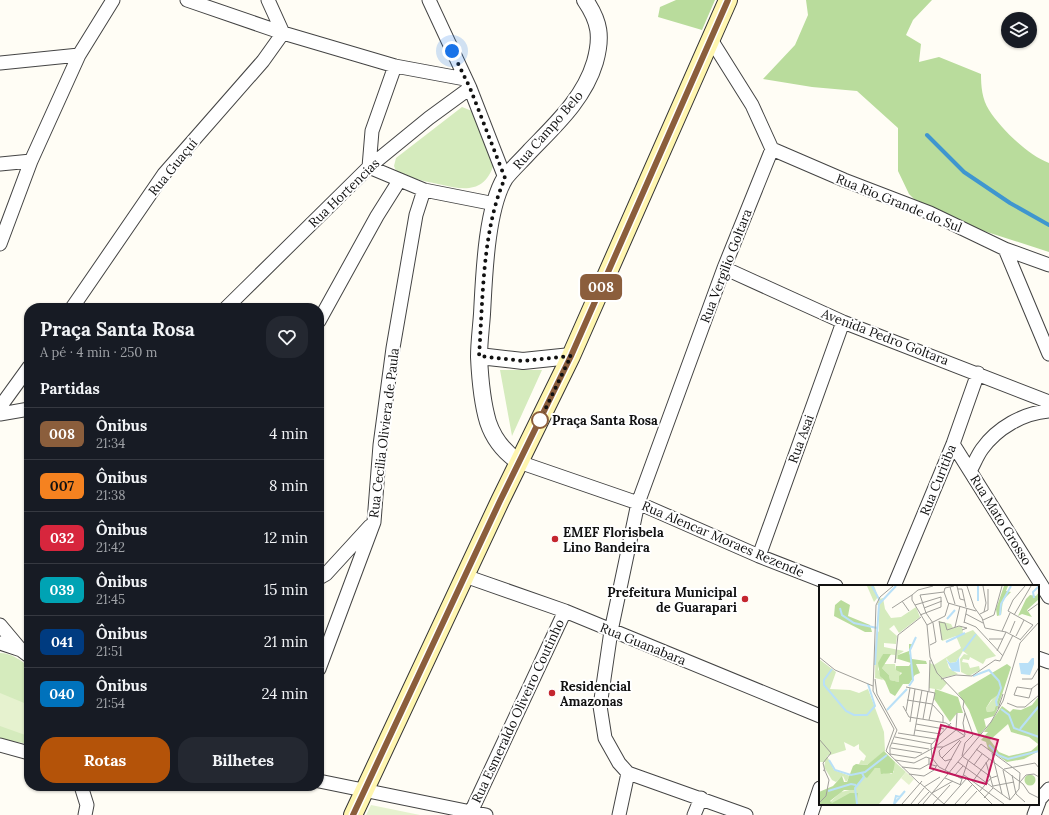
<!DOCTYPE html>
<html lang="pt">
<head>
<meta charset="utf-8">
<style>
  body { margin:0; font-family:Lora,serif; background:#242831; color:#f1f3f6; height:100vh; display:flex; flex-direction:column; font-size:15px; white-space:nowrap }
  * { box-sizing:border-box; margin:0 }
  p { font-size:13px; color:#9ea1a6 }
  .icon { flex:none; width:22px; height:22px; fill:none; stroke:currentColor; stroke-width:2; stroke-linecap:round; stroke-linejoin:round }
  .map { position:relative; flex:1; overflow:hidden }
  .side { position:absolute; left:24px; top:303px; width:300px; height:488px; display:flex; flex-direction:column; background:#171b24; border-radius:16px; box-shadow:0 1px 3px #0004 }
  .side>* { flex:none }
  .badge { padding:0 8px; border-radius:6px; font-size:14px; line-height:26px }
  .buttons { position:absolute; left:1001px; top:12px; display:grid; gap:8px }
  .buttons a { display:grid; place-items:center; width:36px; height:36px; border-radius:50%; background:#171b24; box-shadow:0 1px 3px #0004; font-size:20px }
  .you { position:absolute; width:20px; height:20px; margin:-10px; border:3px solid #fff; border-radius:50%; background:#1a73e8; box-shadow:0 0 0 6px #1a73e833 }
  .map>.badge { position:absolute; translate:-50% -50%; box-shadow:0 0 0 2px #fff }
  h2 { padding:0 16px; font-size:15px; line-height:36px }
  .round { display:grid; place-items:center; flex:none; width:42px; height:42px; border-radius:16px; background:#242831 }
  .head { display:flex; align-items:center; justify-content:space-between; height:68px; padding:0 16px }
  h1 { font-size:19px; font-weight:800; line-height:30px }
  .action { display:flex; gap:8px; margin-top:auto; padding:8px 16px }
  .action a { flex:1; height:46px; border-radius:16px; background:#b45309; color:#fff; font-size:16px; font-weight:800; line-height:46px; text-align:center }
  .action a+a { background:#242831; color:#f1f3f6 }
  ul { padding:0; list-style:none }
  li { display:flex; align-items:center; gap:12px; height:52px; padding:0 16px; border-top:1px solid #363941 }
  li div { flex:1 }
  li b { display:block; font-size:15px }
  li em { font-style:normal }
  li .badge { min-width:44px; font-weight:700; text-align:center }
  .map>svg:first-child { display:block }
  .green { fill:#d5ebbd }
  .forest { fill:#b9dc9c }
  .pitch { fill:#e6f2cf }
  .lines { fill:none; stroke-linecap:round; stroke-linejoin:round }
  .stream { stroke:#3f96cf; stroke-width:4 }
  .minor-casing { stroke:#444; stroke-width:15 }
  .tertiary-casing { stroke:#444; stroke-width:18 }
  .secondary-casing { stroke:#333; stroke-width:20 }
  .minor { stroke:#fff; stroke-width:13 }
  .tertiary { stroke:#fff; stroke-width:16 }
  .secondary { stroke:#fff6b0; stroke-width:18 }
  .line-casing { stroke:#fff; stroke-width:9 }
  .line { stroke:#8b5e3c; stroke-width:6 }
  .walk { stroke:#111; stroke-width:4; stroke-dasharray:0 7.2 }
  .stop-dot { fill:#fff; stroke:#8b5e3c; stroke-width:2 }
  .poi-dot { fill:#c4262e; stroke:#fff; stroke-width:1.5 }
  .labels { text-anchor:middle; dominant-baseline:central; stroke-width:4; stroke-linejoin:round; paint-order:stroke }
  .street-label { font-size:13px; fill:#111; stroke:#fff }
  .stop-label { font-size:13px; font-weight:bold; fill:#111; stroke:#fff; text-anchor:start }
  .poi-label { font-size:13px; font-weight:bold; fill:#111; stroke:#fff; text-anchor:start }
  .inset-river { fill:none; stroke:#b9e0f7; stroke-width:2 }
  .inset-road { fill:none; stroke:#a09f9a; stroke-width:1 }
  .view { fill:#c2185b; fill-opacity:0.15; stroke:#c2185b; stroke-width:2 }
  .inset-edge { fill:none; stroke:#111; stroke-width:2 }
</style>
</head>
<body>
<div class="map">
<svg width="1049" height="815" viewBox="0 0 1049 815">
  <rect width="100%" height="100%" fill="#fffdf5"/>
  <path class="green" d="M462 107 472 111 494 164C484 194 464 190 438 184 423 181 410 178 396 171L394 166 396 158Z
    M500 370H542L512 436Z
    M0 653C11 653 21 660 29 667V744L0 739Z"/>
  <path class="forest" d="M676 0H715L702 30 658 17 660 7Z
    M806 0H932L913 20 906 35 921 44 919 62 939 57 981 74C981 86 982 99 989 110 1001 129 1028 155 1049 163V252L928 213 909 194 898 171V128L857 91 812 87 763 79 795 45 808 15Z"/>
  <path class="pitch" d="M0 693 29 705 28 736 0 726Z
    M371 805 420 815H366Z"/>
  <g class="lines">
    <path class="stream" d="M927 135 964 172 1010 203 1049 225"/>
    <defs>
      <path id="minor" d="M187 0 283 33 395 66 465 79
        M429 0 470 88 505 178
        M0 63 79 55
        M395 66 372 131 369 167 424 190 495 204
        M772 149 844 180 930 213 1005 249 1049 265
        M0 164 31 161
        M0 244 31 161 79 55 113 0
        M1005 249 1049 354
        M724 268 843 322 1049 402
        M72 308 164 174 263 61 283 33 268 0
        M226 308 369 167 429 118 470 88
        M319 321 377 216 399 181
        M0 407 29 367
        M0 414 29 409
        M953 444 1049 597
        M519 462 638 503 759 556 836 586
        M970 471C974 464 977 456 982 449 997 428 1023 413 1049 411
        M759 556 843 322
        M465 576 565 611 820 716
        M319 578 326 574 370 526
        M894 586 953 444 978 373
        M0 625 21 650 29 656
        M0 643 21 650
        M1038 658 1049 662
        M319 669 374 522 380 445 393 348 416 215 424 190
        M0 745 29 753
        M628 773 619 763 605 738 600 706 611 631 638 503 724 268 772 149 752 105 710 38
        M628 773 746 815
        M319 781 486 815
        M81 786 87 805 85 815
        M471 812 565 611
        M619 815 628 773
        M694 815 701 798
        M811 815 820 788
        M1034 815 1040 799 1049 789"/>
      <path id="tertiary" d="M479 356 523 361 571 356
        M519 462C504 452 494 440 488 422 482 402 480 378 479 357 479 343 481 328 482 314 484 278 486 209 505 178 512 169 522 160 530 151 555 125 584 99 595 62 602 37 600 22 585 0"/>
      <path id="secondary" d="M353 815 500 501 571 356 728 0"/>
    </defs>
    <use href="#minor" class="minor-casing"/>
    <use href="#tertiary" class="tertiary-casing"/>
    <use href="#secondary" class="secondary-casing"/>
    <use href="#minor" class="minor"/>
    <use href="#tertiary" class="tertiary"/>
    <use href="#secondary" class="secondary"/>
  </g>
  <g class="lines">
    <defs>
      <path id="line" d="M353 815 500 501 571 356 728 0"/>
    </defs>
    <use href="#line" class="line-casing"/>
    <use href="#line" class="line"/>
    <path class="walk" d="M452 51 470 88 505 178C482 230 483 300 479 356L523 361 571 356 540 420"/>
  </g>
  <circle class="stop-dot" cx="540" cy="420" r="8"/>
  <g class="poi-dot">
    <circle cx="555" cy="539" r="4"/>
    <circle cx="745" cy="599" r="4"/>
    <circle cx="552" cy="693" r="4"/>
  </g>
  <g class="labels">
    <g class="street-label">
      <text transform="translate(548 130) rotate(-49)">Rua Campo Belo</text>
      <text transform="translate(173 167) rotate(-51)">Rua Guaçuí</text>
      <text transform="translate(344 193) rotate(-44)">Rua Hortencias</text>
      <text transform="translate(899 203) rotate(22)">Rua Rio Grande do Sul</text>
      <text transform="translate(726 266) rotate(-69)">Rua Vergilio Goltara</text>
      <text transform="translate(885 337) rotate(21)">Avenida Pedro Goltara</text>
      <text transform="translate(384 433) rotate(-83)">Rua Cecilia Oliviera de Paula</text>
      <text transform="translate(801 439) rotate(-70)">Rua Asai</text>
      <text transform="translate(938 480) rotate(-68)">Rua Curitiba</text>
      <text transform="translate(1001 520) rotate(58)">Rua Mato Grosso</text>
      <text transform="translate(723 539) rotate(23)">Rua Alencar Moraes Rezende</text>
      <text transform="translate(643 644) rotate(22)">Rua Guanabara</text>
      <text transform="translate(518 711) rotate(-65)">Rua Esmeraldo Oliveiro Coutinho</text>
    </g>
    <g class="stop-label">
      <text x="552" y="420">Praça Santa Rosa</text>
    </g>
    <g class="poi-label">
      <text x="563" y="532">EMEF Florisbela<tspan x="563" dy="15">Lino Bandeira</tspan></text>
      <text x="737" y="592" text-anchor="end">Prefeitura Municipal<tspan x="737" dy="15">de Guarapari</tspan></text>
      <text x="560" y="686">Residencial<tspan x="560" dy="15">Amazonas</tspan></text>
    </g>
  </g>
  <g transform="translate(819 585)">
    <rect width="220" height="220" fill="#fffdf5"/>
    <path d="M48 1H55L56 3 59 12 55 17ZM64 13 66 24 72 33 82 32 97 22 101 32 80 48 75 40 70 44 78 51 77 59 65 58V62L85 66 79 70V74H76V70L64 69 59 84 64 95 56 93 57 50 60 46V20H58L60 14ZM120 36 132 39 134 43 143 41 144 49 154 45 177 71 167 74 164 79 151 72 150 75 144 74 143 77 149 78 151 83 160 81 161 85 150 91 142 87 141 74 145 69 149 70 144 66 137 77 131 78 127 73 130 83 139 89 123 93 128 98 122 105 110 103 111 78 115 80 142 63 137 51 123 56ZM0 74 17 87 11 104 31 105 40 108 49 104 65 147 66 166 48 180 40 179 42 175 45 176 47 171 40 164V159L35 162 25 157 27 165 8 171 15 185 31 191 27 197 24 191 17 197 13 195 5 182 6 177H0ZM64 79H76L77 85H82L80 97 71 95 70 90 63 83ZM178 108H181L175 126 168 127 167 123ZM76 177 87 187 60 219H38L39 208H34L13 219 11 217 22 207 35 204 45 191 56 183H61L64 189 69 187 72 189 75 187 73 183Z" fill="#d5ebbd"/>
    <path d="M185 1H189L187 6 192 7 184 15 182 30 178 31 177 24ZM220 7V14L208 25 213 32 203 29 199 31 207 14 211 10 217 11ZM22 15 31 20 29 31 51 40 53 47H46L15 31 16 20ZM90 59H93L90 68 93 74 107 76 108 79H97L101 88 96 90 90 99H84L76 111 71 108 66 96 61 91 59 78 64 69H72L63 83 70 90 71 95 80 97V91L83 88 77 85V81H90L92 78 79 74V70L90 66ZM188 79 192 82 178 125 175 131 165 134 167 142 160 151 150 125 139 108ZM181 108 175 126 168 127 167 123 172 115ZM116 104 139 112 144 128H138L131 137 115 114ZM220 111V166L205 174 188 177 169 164 167 157 162 155 169 147H165L183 121 191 127 194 124 202 125 213 120ZM189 139 192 147 210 152 219 159 218 161 212 166 190 171 180 167 171 155ZM65 166 76 177 74 188 62 189 61 183H56L48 193 45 191 35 205H25L11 216 13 218 31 208H39L38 219H0V207L14 201 23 191 25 197H28L34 181 37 179 48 180ZM205.5 195a5.5 5.5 0 1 1 11 0a5.5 5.5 0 1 1-11 0Z" fill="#b9dc9c" fill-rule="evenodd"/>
    <path d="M87 187 95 194 90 200 82 193Z" fill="#e6f2cf"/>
    <path d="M144 66 140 73 141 87 133 86 127 74 131 78 137 77ZM213 73H215V79L211 90 202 89 200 78H209Z" fill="#b9e0f7"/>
    <path class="inset-river" d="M53 1 61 16M159 1V16M215 13 214 7 220 1M21 23 23 30 35 38 58 43M181 30 182 19 192 1M128 34 136 25M127 57 146 48M144 66 157 49M56 80 60 19 77 1M13 84 5 95V100L27 126 35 130H48L56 121 49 99M154 91 170 85 180 96 182 103 177 116 178 121M90 101 94 95 91 65 97 52M182 124 190 130 195 143 220 152M68 125 88 104M201 144 220 121M170 160 179 170 189 174 220 166M10 175 16 185 32 190 46 187 68 170M9 206 32 199 37 200M38 219 36 203 45 192 43 188M75 219 77 211 81 212M75 219 86 206"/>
    <path class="inset-road" d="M74 1 61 12 57 20 54 106 75 144 67 166 101 199M114 1 99 5 93 10V15L108 40 111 72 118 88 145 116 144 122 154 150 146 158 143 171 172 192M138 1 141 14 145 15M148 1 155 22 163 33 166 43 187 47 202 55M164 1 167 18 165 27M206 1 194 15 189 26 214 40M131 2 136 19M139 4H143L147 22M125 7 129 18 157 26M125 7 126 3 135 1M101 10 107 28 114 38 117 57 111 60M101 10 125 7M83 16 90 26M96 20 122 12V22L101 30M73 23 93 10M105 23 123 16M209 26 220 18M147 29 164 38M161 29 169 25V4M195 30 212 1M164 35 175 30 183 1M120 36 123 55M120 37 126 38 128 45 140 41 148 43 143 45M145 37 157 42 184 71M145 38 148 23M108 40 126 31 130 18M136 42 141 21M183 46 191 28M191 48 196 36M197 51 205 35M170 54H184M201 55 214 40M178 66 187 47M0 72 16 85 54 101M76 78 79 50 102 32M56 94 58 109 78 145 71 162V170M122 94 137 90 153 91 176 75 181 76 194 50M203 94H213L220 82M87 102 116 108 110 135M213 103 210 113 195 110 198 102 212 104 220 98M110 106 111 75M88 115 113 119 124 131V138M188 118 198 122H206L220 110M84 121 90 132 127 138 146 151M179 124 184 109M87 126 91 103M146 128 144 138 146 150M104 134 109 106M91 137 96 104M132 138 112 160 113 173 120 182 143 194M97 139 125 144M96 145 122 149M79 148 117 154M95 150 103 105M76 152 113 159M0 154 12 168 4 178 6 186 4 185M73 158 110 164M162 159 201 188 200 204 191 215M116 162H124L146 151M124 162 120 166 121 171 126 176 133 174M72 163 103 168M157 164 204 199 210 208 220 213M173 168 183 209M71 169 96 173 116 162 137 145 138 128M110 173V179L117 181M123 173 141 155M76 175 95 178 107 172 113 174M139 177 191 215M167 177 174 202M155 180 163 169M83 182 101 184 110 179M185 184 216 178 220 183M126 185 142 156M184 185 191 215M90 189 105 191 115 185 118 180M136 190 144 181M145 190 185 219M193 190 197 209 206 217M126 193 142 200M148 194 173 219M154 196 170 174M201 197 207 190 215 189 220 192M101 198 125 219M141 200 149 176 162 159M174 201 195 197M105 202 121 192M160 207 172 193 178 191M113 208 134 196M165 213 174 203M0 218 7 211 10 195 6 186M83 219 103 196M92 219 105 203M99 219 110 207M104 219 172 137 184 116 201 58 220 37M114 219 131 200M125 219 148 193M136 219 153 200M146 219 158 206"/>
    <path class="view" d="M122 140 179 155 167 199 111 183Z"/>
    <rect width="220" height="220" class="inset-edge"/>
  </g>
</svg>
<div class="buttons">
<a><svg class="icon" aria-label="layers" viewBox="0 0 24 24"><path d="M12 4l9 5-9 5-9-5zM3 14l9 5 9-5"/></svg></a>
</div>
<div class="you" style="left:452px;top:51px"></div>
<b class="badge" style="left:601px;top:287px;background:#8b5e3c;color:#fff">008</b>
<section class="side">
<div class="head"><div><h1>Praça Santa Rosa</h1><p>A pé · 4 min · 250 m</p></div><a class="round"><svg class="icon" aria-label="heart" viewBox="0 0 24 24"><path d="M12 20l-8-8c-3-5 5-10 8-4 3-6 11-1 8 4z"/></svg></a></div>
<h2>Partidas</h2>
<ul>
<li><span class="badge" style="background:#8b5e3c;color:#fff">008</span><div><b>Ônibus</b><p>21:34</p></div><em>4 min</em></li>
<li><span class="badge" style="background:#f58220;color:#111">007</span><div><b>Ônibus</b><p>21:38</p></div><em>8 min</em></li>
<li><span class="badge" style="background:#d7263d;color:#fff">032</span><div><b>Ônibus</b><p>21:42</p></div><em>12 min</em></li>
<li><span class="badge" style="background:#00a3b4;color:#fff">039</span><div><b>Ônibus</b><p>21:45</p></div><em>15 min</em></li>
<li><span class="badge" style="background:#003b80;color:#fff">041</span><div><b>Ônibus</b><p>21:51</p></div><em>21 min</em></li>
<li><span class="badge" style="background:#0072bc;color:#fff">040</span><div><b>Ônibus</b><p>21:54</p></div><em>24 min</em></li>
</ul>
<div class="action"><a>Rotas</a><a>Bilhetes</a></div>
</section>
</div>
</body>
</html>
